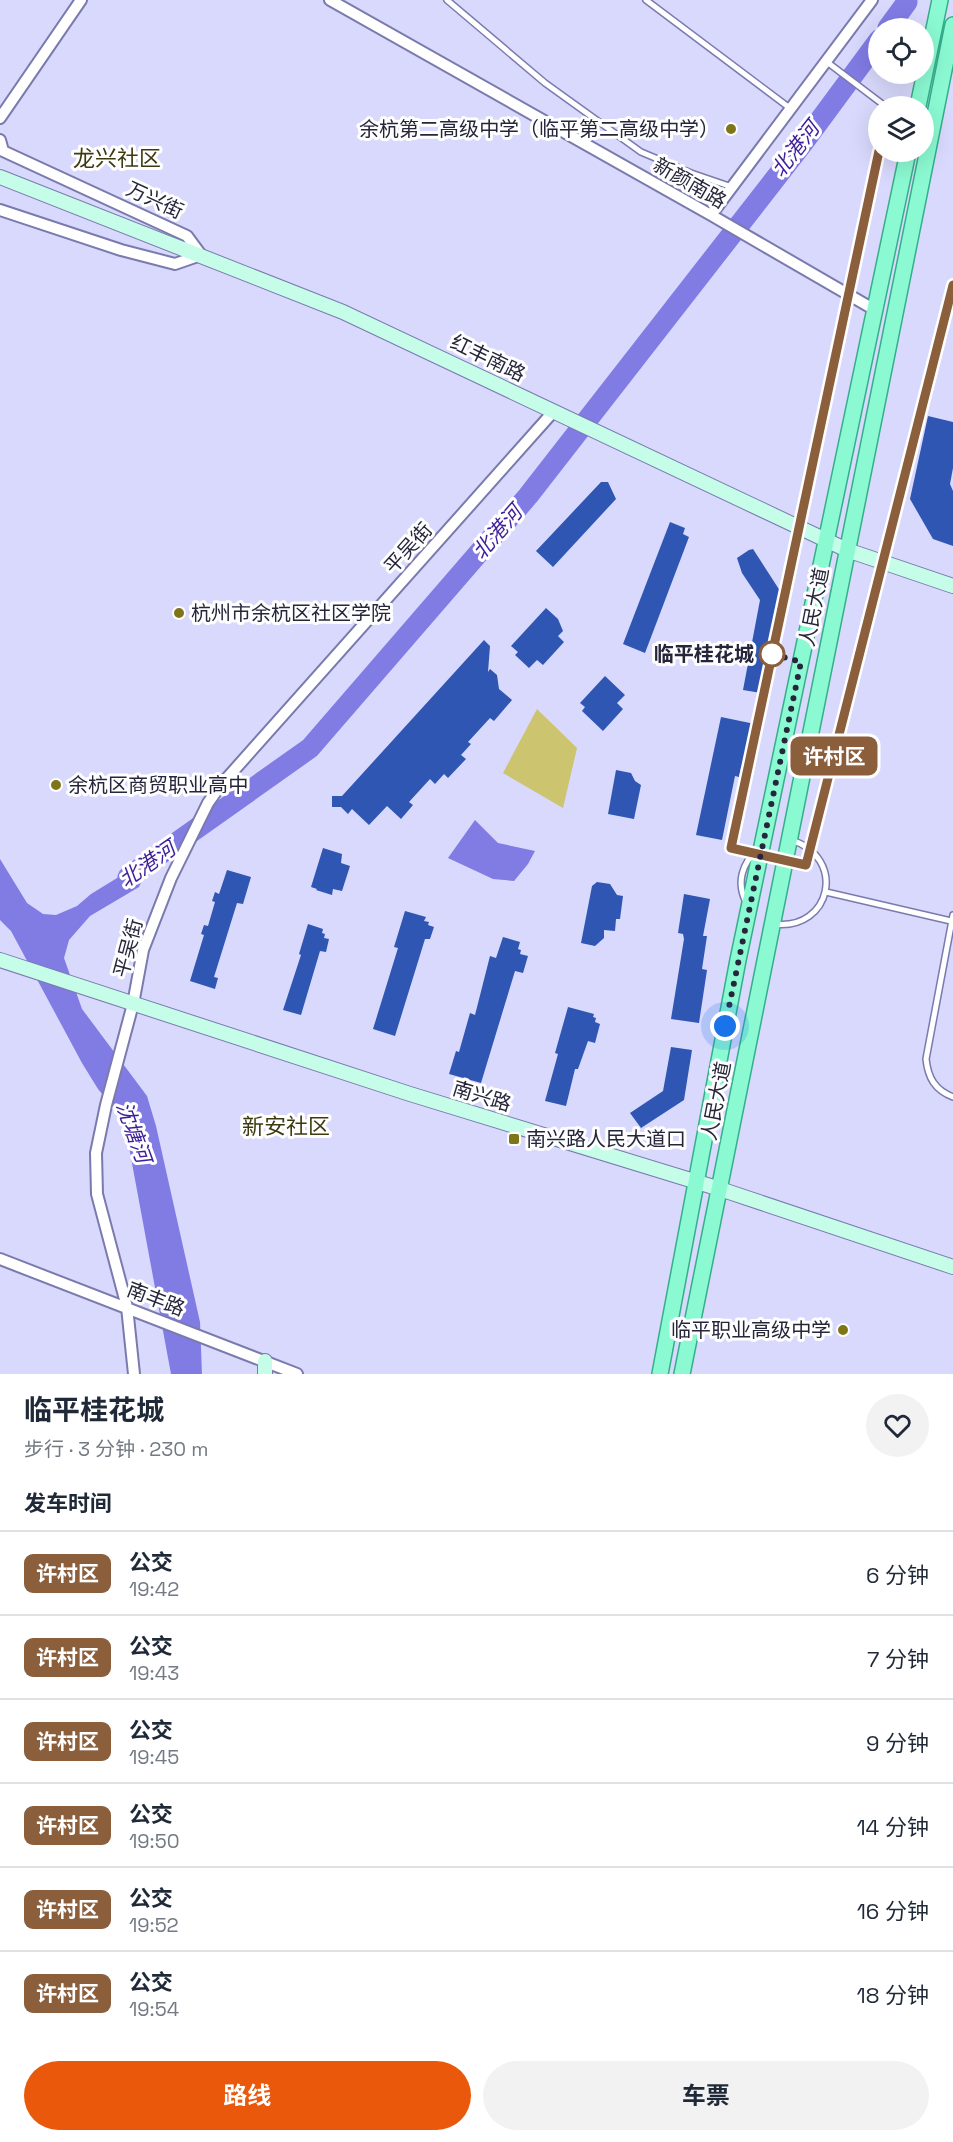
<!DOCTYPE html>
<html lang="zh">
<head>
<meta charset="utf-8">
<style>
  body { margin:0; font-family:"Space Grotesk","Noto Sans SC",sans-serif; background:#f2f2f3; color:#1f2937; height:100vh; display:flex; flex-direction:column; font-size:22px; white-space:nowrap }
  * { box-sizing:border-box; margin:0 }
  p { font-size:20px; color:#747a83 }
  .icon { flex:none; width:33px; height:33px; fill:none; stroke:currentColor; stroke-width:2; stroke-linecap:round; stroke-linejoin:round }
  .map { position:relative; height:1374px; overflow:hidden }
  .sheet { display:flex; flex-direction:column; background:#fff; flex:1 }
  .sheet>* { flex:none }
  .badge { padding:0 12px; border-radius:9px; font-size:21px; line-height:39px }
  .fabs { position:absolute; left:868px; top:18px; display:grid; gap:12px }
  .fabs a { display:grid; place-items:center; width:66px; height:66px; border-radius:50%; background:#fff; box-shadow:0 6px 24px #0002; font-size:30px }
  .you { position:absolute; width:30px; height:30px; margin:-15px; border:4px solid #fff; border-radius:50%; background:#1a73e8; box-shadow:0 0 0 9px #1a73e833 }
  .map>.badge { position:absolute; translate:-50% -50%; box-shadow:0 0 0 3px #fff }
  h2 { padding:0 24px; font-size:22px; line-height:54px }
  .round { display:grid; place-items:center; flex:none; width:63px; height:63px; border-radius:32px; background:#f2f2f3 }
  .overview { display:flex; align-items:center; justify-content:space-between; height:102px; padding:0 24px }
  h1 { font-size:28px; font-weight:700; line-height:45px }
  .button { display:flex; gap:12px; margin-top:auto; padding:12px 24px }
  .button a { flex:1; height:69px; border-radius:36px; background:#ea580c; color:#fff; font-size:24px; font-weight:700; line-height:69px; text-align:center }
  .button a+a { background:#f2f2f3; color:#1f2937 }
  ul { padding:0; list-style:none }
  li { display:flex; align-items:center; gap:18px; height:84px; padding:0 24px; border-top:2px solid #e0e1e3 }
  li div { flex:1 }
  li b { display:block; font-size:22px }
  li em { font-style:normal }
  li .badge { min-width:66px; font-weight:700; text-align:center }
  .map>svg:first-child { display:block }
  .green { fill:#ccc46e }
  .water { fill:#817be4 }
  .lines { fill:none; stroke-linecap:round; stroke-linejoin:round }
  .river { stroke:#817be4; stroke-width:21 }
  .building { fill:#2e56b2 }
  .lane-casing { stroke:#7a7aae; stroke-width:8 }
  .street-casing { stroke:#7a7aae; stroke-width:14 }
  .secondary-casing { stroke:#7a7aae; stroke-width:16 }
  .primary-casing { stroke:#35ae8a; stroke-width:18 }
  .lane { stroke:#fff; stroke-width:5 }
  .street { stroke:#fff; stroke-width:10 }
  .secondary { stroke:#c5fde9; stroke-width:14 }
  .primary { stroke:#8bfad3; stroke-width:15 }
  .line-casing { stroke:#fff; stroke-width:14 }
  .line { stroke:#8b5e3c; stroke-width:9 }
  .walk { stroke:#26263b; stroke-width:6; stroke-dasharray:0 10.8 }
  .poi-dot { fill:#7e7518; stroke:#fefefe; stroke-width:2 }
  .stop-dot { fill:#fff; stroke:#8b5e3c; stroke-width:3 }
  .labels { text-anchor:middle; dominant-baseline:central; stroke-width:6; stroke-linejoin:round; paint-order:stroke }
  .poi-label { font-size:20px; fill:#26263b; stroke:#fefefe; text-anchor:start }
  .street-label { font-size:20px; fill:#26263b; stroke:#fefefe }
  .stop-label { font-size:20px; font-weight:bold; fill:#26263b; stroke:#fefefe; text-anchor:end }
  .water-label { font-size:21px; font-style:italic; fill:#3c1e9a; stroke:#fefefe }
  .quarter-label { font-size:22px; fill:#3e3a10; stroke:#fefefe }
</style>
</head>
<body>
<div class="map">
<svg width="953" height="1374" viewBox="0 0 953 1374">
  <rect width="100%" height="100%" fill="#d8d9fc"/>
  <path class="green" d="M537 709 577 748 563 808 503 773Z"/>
  <path class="water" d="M475 820 498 843 535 851 528 864 514 881 493 879 448 858Z
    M153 856 139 887 90 916 69 940 64 958 82 1009 147 1096 156 1126 200 1322 202 1374H171L124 1120 98 1089 82 1063 11 931 0 920V859L27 903 43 914 56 915 77 906 91 894Z"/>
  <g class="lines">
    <path class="river" d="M888 28 907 2
      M128 877 310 748 528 496 803 143 879 40"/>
  </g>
  <path class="building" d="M928 416 953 422V468L950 484 953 491V546L933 539 910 499Z
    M601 482H608L616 499 553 567 536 551Z
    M670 522 685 528 683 534 689 537 645 653 623 644Z
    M753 549 784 597 782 609 779 611 761 693 743 690 760 600 742 573 737 558 749 550Z
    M546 608 558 619 563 631 558 636 564 642 543 665 537 660 529 668 515 655 518 652 511 646Z
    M484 640 490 646 488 672 490 669 497 675 499 689 512 700 494 721 490 718 468 742 471 744 461 755 466 759 448 778 444 774 435 784 430 779 409 802 413 805 401 819 387 806 369 825 352 809 348 814 341 807H332V796H342Z
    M605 676 625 695 617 703 623 709 603 731 582 711 585 707 580 703Z
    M721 717 755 724 745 769 741 768 739 777 735 776 722 840 696 835Z
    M616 770 631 773 635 781 641 785 634 819 608 814Z
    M323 848 342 854 341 863 350 866 342 891 333 889 332 895 316 890 317 889 311 887Z
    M227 870 251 877 243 904 237 903 214 977 218 978 215 989 190 981 204 935 201 934 204 925 208 926 215 902 212 901 215 892 219 894Z
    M597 882 610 884 617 895 623 896 620 919H616L615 931 604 930V938L595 946 581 943 592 886Z
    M684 894 710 899 703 936H707L702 969 707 970 699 1023 671 1019 684 939 683 934 678 933Z
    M405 911 426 917 424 921 429 922 428 925 434 927 430 939H425L395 1036 373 1029 398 948 394 947Z
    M308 924 323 929 322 933 325 934 324 938 329 939 326 952 320 951 301 1015 283 1010 301 955 299 954Z
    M503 937 520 942 518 949 521 950 520 954 528 956 523 973 515 971 481 1083 449 1074 456 1051 459 1052 470 1013 475 1015 490 956 496 958Z
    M568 1007 594 1014 593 1017 596 1018 595 1022 600 1024 595 1043 588 1041 578 1069H575L566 1106 545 1101 558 1054 555 1053Z
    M671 1047 692 1050 684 1100 641 1128 630 1113 663 1091Z"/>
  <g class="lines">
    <defs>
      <path id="lane" d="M447 0 545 83 641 152 691 173 732 187
        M646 0 791 109
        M827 62 885 106
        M826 892 951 921
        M746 902C736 883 742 863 758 849
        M953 915 926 1059C928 1078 935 1090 953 1097
        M774 924C832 931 847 857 791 840"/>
      <path id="street" d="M330 0 711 215 875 310
        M0 118 81 0
        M0 140 3 151 187 236 201 255 175 264 121 250 0 210
        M711 215 872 0
        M0 1259 297 1374
        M134 1374 127 1307 97 1194 96 1153 106 1105 133 1004 143 950 171 878 208 803 220 786 553 412"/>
      <path id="secondary" d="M0 177 343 312 847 550 953 586
        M0 960 410 1094 720 1189 953 1267
        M265 1361V1374"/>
      <path id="primary" d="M918 106 940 0
        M660 1374 738 960 908 152
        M682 1374 953 25"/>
    </defs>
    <use href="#lane" class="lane-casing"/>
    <use href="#street" class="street-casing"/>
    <use href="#secondary" class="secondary-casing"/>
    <use href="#primary" class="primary-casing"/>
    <use href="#lane" class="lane"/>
    <use href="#street" class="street"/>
    <use href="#secondary" class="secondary"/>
    <use href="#primary" class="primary"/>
  </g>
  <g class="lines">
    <defs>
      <path id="line" d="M879 151 731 848 806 865 953 285"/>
    </defs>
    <use href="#line" class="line-casing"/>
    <use href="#line" class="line"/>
    <path class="walk" d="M725 1026 801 662 772 654"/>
  </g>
  <g class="poi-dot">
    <circle cx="731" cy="129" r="6"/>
    <circle cx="179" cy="613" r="6"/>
    <circle cx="56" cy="785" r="6"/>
    <rect x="508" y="1133" width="12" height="12" rx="3"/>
    <circle cx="843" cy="1330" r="6"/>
  </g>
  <circle class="stop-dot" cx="772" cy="654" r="12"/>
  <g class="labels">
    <g class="poi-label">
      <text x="719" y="129" text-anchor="end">余杭第二高级中学（临平第二高级中学）</text>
      <text x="191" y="613">杭州市余杭区社区学院</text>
      <text x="68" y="785">余杭区商贸职业高中</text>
      <text x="526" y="1139">南兴路人民大道口</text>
      <text x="831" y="1330" text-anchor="end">临平职业高级中学</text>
    </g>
    <g class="street-label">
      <text transform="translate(690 183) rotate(30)">新颜南路</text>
      <text transform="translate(155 200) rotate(25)">万兴街</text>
      <text transform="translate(488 358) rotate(26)">红丰南路</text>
      <text transform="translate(408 548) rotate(-48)">平吴街</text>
      <text transform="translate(814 607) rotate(-79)">人民大道</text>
      <text transform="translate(128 948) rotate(-75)">平吴街</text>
      <text transform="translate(482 1096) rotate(17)">南兴路</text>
      <text transform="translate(716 1101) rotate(-79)">人民大道</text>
      <text transform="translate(156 1299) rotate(21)">南丰路</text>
    </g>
    <g class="stop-label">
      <text x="754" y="654">临平桂花城</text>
    </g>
    <g class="water-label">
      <text transform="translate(795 149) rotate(-52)">北港河</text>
      <text transform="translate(497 532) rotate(-49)">北港河</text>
      <text transform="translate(147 864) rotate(-35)">北港河</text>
      <text transform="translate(134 1132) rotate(70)">沈塘河</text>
    </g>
    <g class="quarter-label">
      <text x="117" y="158">龙兴社区</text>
      <text x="286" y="1126">新安社区</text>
    </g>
  </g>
</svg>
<div class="fabs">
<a><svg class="icon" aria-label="locate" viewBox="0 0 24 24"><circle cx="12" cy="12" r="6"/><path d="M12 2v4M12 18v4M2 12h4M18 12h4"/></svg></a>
<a><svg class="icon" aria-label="layers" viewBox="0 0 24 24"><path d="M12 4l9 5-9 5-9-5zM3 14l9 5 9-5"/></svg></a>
</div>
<div class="you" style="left:725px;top:1026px"></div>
<b class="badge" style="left:834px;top:756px;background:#8b5e3c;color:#fff">许村区</b>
</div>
<section class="sheet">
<div class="overview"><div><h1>临平桂花城</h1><p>步行 · 3 分钟 · 230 m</p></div><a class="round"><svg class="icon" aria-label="heart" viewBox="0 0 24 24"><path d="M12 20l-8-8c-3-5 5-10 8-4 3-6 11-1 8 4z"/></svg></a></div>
<h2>发车时间</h2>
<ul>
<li><span class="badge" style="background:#8b5e3c;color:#fff">许村区</span><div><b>公交</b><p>19:42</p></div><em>6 分钟</em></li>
<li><span class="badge" style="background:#8b5e3c;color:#fff">许村区</span><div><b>公交</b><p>19:43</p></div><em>7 分钟</em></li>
<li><span class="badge" style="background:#8b5e3c;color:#fff">许村区</span><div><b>公交</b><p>19:45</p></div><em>9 分钟</em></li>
<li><span class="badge" style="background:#8b5e3c;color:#fff">许村区</span><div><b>公交</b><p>19:50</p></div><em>14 分钟</em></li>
<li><span class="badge" style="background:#8b5e3c;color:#fff">许村区</span><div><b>公交</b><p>19:52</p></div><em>16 分钟</em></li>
<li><span class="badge" style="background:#8b5e3c;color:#fff">许村区</span><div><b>公交</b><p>19:54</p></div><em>18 分钟</em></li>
</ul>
<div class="button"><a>路线</a><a>车票</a></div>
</section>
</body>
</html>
